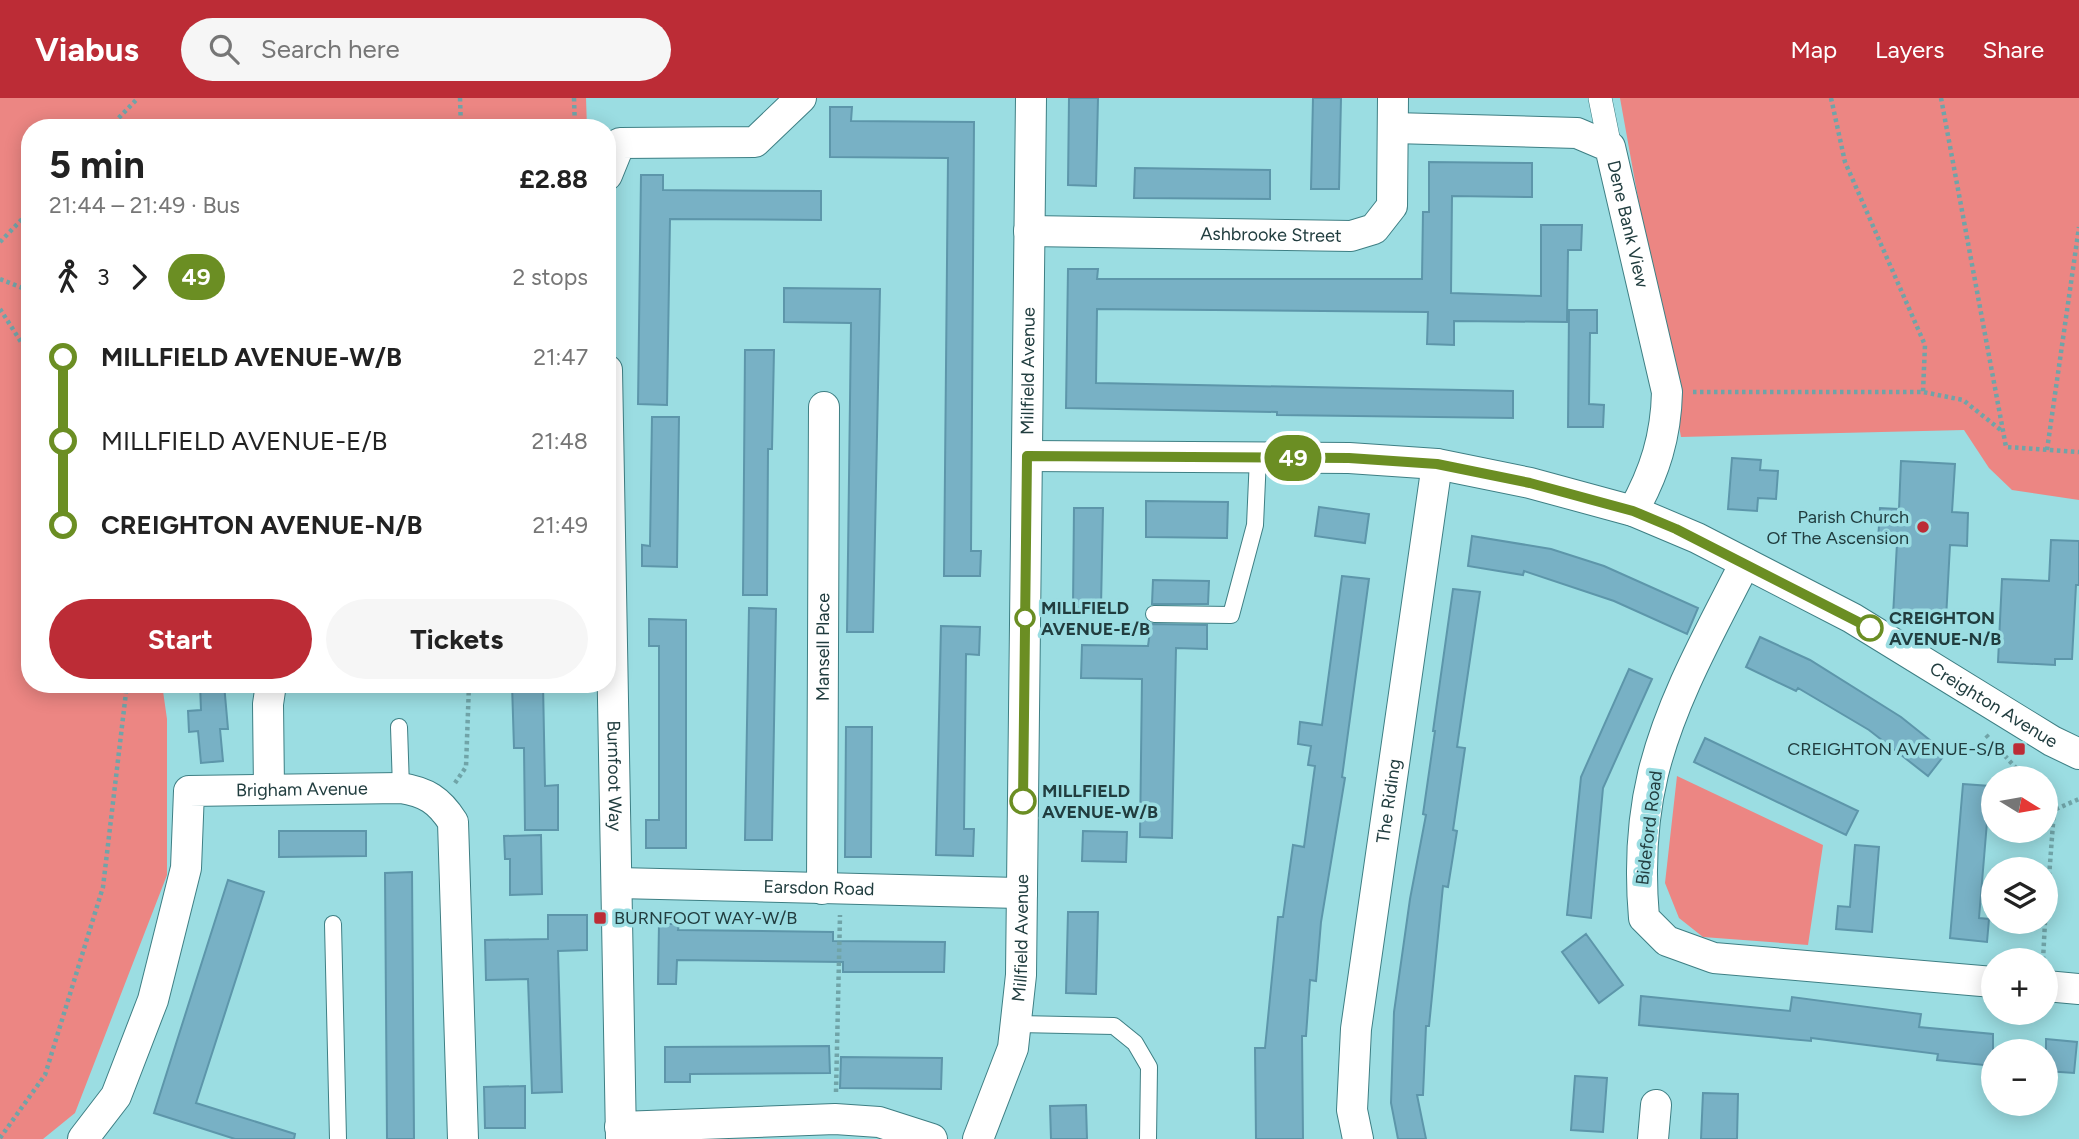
<!DOCTYPE html>
<html lang="en">
<head>
<meta charset="utf-8">
<style>
  body { margin:0; font-family:Figtree,sans-serif; background:#f6f6f6; color:#222; height:100vh; display:flex; flex-direction:column; font-size:26px; white-space:nowrap }
  * { box-sizing:border-box; margin:0 }
  p { font-size:23px; color:#767676 }
  .icon { flex:none; width:38px; height:38px; fill:none; stroke:currentColor; stroke-width:2; stroke-linecap:round; stroke-linejoin:round }
  .map { position:relative; flex:1; overflow:hidden }
  .panel { position:absolute; left:21px; top:21px; width:595px; height:574px; display:flex; flex-direction:column; background:#fff; border-radius:28px; box-shadow:0 4px 18px #0003 }
  .panel>* { flex:none }
  .badge { padding:0 14px; border-radius:23px; font-size:24px; line-height:46px }
  .needle { width:46px; rotate:101deg }
  .fabs { position:absolute; left:1981px; top:668px; display:grid; gap:14px }
  .fabs a { display:grid; place-items:center; width:77px; height:77px; border-radius:50%; background:#fff; box-shadow:0 4px 18px #0003; font-size:35px }
  .map>.badge { position:absolute; translate:-50% -50%; box-shadow:0 0 0 4px #fff }
  .legs { display:flex; align-items:center; gap:10px; height:77px; padding:0 28px; font-size:23px }
  .legs p { margin-inline-start:auto }
  .head { display:flex; align-items:center; justify-content:space-between; height:119px; padding:0 28px }
  h1 { font-size:38px; font-weight:700; line-height:52px }
  .primary-button { display:flex; gap:14px; margin-top:auto; padding:14px 28px }
  .primary-button a { flex:1; height:80px; border-radius:42px; background:#bc2c36; color:#fff; font-size:28px; font-weight:700; line-height:80px; text-align:center }
  .primary-button a+a { background:#f6f6f6; color:#222 }
  ul { padding:0 28px; list-style:none }
  li { display:flex; align-items:center; gap:24px; height:84px; font-size:26px }
  li i { display:grid; place-items:center; width:10px; height:100%; margin:0 9px; background:currentColor }
  li i::after { content:''; width:18px; height:18px; margin:-9px; border:5px solid; border-radius:50%; background:#fff }
  li p { margin-inline-start:auto }
  li:first-child i { background:linear-gradient(#0000 50%,currentColor 0) }
  li:last-child i { background:linear-gradient(currentColor 50%,#0000 0) }
  header { display:flex; align-items:center; gap:42px; box-sizing:border-box; height:98px; padding:0 35px; background:#bc2c36; color:#fff }
  header strong { font-size:33px }
  nav { display:flex; gap:38px; margin-inline-start:auto; font-size:24px }
  .search { width:490px; height:63px; background:#f6f6f6; display:flex; align-items:center; gap:18px; box-sizing:border-box; padding:0 24px; border-radius:38px; color:#767676; font-size:26px }
  .map>svg:first-child { display:block }
  .green { fill:#ec8683 }
  .building { fill:#78b1c5; stroke:#5d96aa; stroke-width:2 }
  .lines { fill:none; stroke-linecap:round; stroke-linejoin:round }
  .service-casing { stroke:#3e7f84; stroke-width:18 }
  .pedestrian-casing { stroke:#3e7f84; stroke-width:24 }
  .minor-casing { stroke:#3e7f84; stroke-width:32 }
  .path { stroke:#70a4a8; stroke-width:4.5; stroke-dasharray:3.5 3.5; stroke-linecap:butt }
  .service { stroke:#fff; stroke-width:16 }
  .pedestrian { stroke:#fff; stroke-width:23 }
  .minor { stroke:#fff; stroke-width:30 }
  .line-1-casing { stroke:#fff; stroke-width:16 }
  .line-1 { stroke:#6b8e23; stroke-width:10 }
  .poi-dot { fill:#bc2c36; stroke:#9bdde2; stroke-width:2.5 }
  .stop-1-dot { fill:#fff; stroke:#6b8e23; stroke-width:3.5 }
  .labels { text-anchor:middle; dominant-baseline:central; stroke-width:7; stroke-linejoin:round; paint-order:stroke }
  .street-label { font-size:18px; fill:#213d3f; stroke:#9bdde2 }
  .poi-label { font-size:18px; fill:#213d3f; stroke:#9bdde2; text-anchor:end }
  .stop-label { font-size:18px; font-weight:bold; fill:#213d3f; stroke:#9bdde2; text-anchor:start }
</style>
</head>
<body>
<header>
<strong>Viabus</strong>
<div class="search"><svg class="icon" aria-label="search" viewBox="0 0 24 24"><circle cx="10" cy="10" r="6"/><path d="M15 15l6 6"/></svg>Search here</div>
<nav><a>Map</a><a>Layers</a><a>Share</a></nav>
</header>
<div class="map">
<svg width="2079" height="1041" viewBox="0 0 2079 1041">
  <rect width="100%" height="100%" fill="#9bdde2"/>
  <path class="green" d="M0 0H586L587 30H30V586H162L167 621V777L75 1015 43 1041H0Z
    M1620 0H2079V402L2012 392 1989 370 1964 332 1681 339Z
    M1677 678 1823 747 1808 847 1703 839 1679 820 1665 785Z"/>
  <path class="building" d="M1069 0H1098L1096 88 1068 87Z
    M1313 0H1341L1339 91H1311Z
    M830 9H852L851 23 974 24 971 453H981L980 478H944L948 60 830 59Z
    M1429 64 1532 65V99L1452 98 1451 195 1541 198V127H1582L1581 152H1568L1567 224 1454 223V247L1427 246 1428 214 1097 211 1096 285 1513 293V320L1277 317V314L1066 310 1068 171H1098L1097 181H1422L1423 114H1429Z
    M1135 70 1270 72V101L1134 100Z
    M641 77H663V92L821 93V122L670 121 667 307 638 306Z
    M784 190 880 191 873 534H847L851 225 784 224Z
    M1569 212H1597V235H1590L1589 306 1604 307 1603 329H1568Z
    M745 252H774L772 351H768L767 497H743Z
    M652 319H679L677 469 642 468V447L650 448Z
    M1732 360 1761 362 1760 372 1778 373 1776 401 1758 400 1757 413 1728 411Z
    M1901 363 1955 366 1952 414 1968 415 1967 448 1950 447 1946 521 1893 518 1897 445 1878 444 1880 410 1899 411Z
    M1146 403 1228 404 1227 440 1146 439Z
    M1319 409 1369 416 1365 445 1315 438Z
    M1074 410H1103L1101 509H1073Z
    M1472 438 1551 451 1604 468 1698 510 1687 536 1614 503 1524 473 1523 477 1468 468Z
    M2051 442 2079 443V487H2076L2072 561H2055V567L1998 564 2002 481 2049 483Z
    M1342 478 1369 481 1342 679 1345 680 1321 824 1316 883 1310 882 1306 938H1302L1303 1041H1256L1255 950H1265L1278 819H1283L1293 747 1304 749 1315 668 1308 667 1311 648 1298 646 1300 624 1322 627Z
    M1153 482 1209 483 1208 506H1152Z
    M1453 491 1480 494 1457 649 1465 650 1453 732 1457 733 1448 789 1443 788 1429 928H1426L1423 997H1417L1426 1041H1398L1391 1005 1394 914 1410 801 1426 717 1423 716 1435 633H1433Z
    M749 510 776 511 772 742H745Z
    M649 521 686 522V750H646V722H659V548H649Z
    M1151 526 1207 527V551L1176 550 1172 740 1140 739 1142 581 1081 580 1082 547 1148 548Z
    M941 528 980 529 979 557 966 556 964 731H974L973 758 936 757Z
    M1760 539 1810 562 1901 619 1946 655 1928 678 1869 632 1798 590 1796 593 1746 569Z
    M1629 571 1652 581 1603 690 1591 820 1567 817 1581 679Z
    M200 586H224L228 631H220L223 663 201 665 198 633 189 634 188 613 201 612Z
    M512 586H543L545 688 558 687V732H525L524 650H514Z
    M846 629H872L871 759H845Z
    M1705 640 1858 713 1846 737 1694 664Z
    M1963 686 1990 688 1979 820 1989 821 1987 844 1950 840Z
    M279 733H366V758L279 759Z
    M1083 733 1127 734 1126 764 1082 763Z
    M541 737 542 796 510 797V761H505L504 738Z
    M1855 747 1879 749 1872 834 1836 831 1838 808 1850 809Z
    M412 774 414 1041H387L385 775Z
    M228 782 264 794 196 1005 295 1036 294 1041H235L154 1015Z
    M1068 814H1098L1096 896 1066 895Z
    M548 817H587V852L558 853 562 994 532 995 528 881 486 882 485 842 548 841Z
    M659 826H679L678 832 833 834V843L945 844 944 874H843V864L677 862 676 886H658Z
    M1586 836 1623 887 1599 905 1562 854Z
    M1641 898 1790 913 1792 899 1921 916 1919 929 1993 936V968L1937 962 1938 956 1811 940V943L1639 927Z
    M2046 941 2077 944 2074 975 2046 973Z
    M829 948 830 975 690 976V984H665V949Z
    M841 959 942 960 941 991 840 990Z
    M1575 978 1607 980 1603 1034 1571 1032Z
    M525 988V1030H485L484 989Z
    M1703 995 1738 996 1737 1041H1701Z
    M1086 1007 1087 1041H1051L1050 1008Z"/>
  <g class="lines">
    <defs>
      <path id="service" d="M1154 516 1231 517 1255 427 1258 359
        M399 629 401 690
        M333 826 338 1041
        M1018 926 1114 928 1135 945 1149 969 1148 1041"/>
      <path id="pedestrian" d="M1600 0 1610 49"/>
      <g id="minor">
        <path id="s1" d="M1393 30 1577 35 1610 49 1667 294C1666 338 1655 374 1633 413"/>
        <path d="M607 77 620 45 755 44 801 0"/>
        <path id="s2" d="M1029 133 1351 138 1374 131 1392 108 1393 0"/>
        <path id="s3" d="M607 272 621 1041"/>
        <path id="s4" d="M1027 358 1349 360 1437 366 1530 385 1633 413 1697 440 1852 520 2052 643 2079 656"/>
        <path d="M1745 465C1711 532 1671 602 1653 676 1642 722 1640 774 1644 820L1667 843 1714 860 1993 884"/>
        <path d="M269 691 268 606 271 586"/>
        <path id="s5" d="M618 785 1022 795"/>
        <path id="s6" d="M822 791 824 309"/>
        <path d="M2046 888 2079 891"/>
        <path d="M620 1029 835 1021 879 1024 932 1041"/>
        <path id="s7" d="M83 1041 116 998 153 902 186 770 189 693 401 690C426 694 439 702 453 724L463 1041"/>
        <path id="s8" d="M978 1041 1013 950 1021 877 1031 0"/>
        <path id="s9" d="M1358 1041 1352 1012 1356 931 1437 366"/>
        <path d="M1653 1041 1656 1007"/>
      </g>
    </defs>
    <use href="#service" class="service-casing"/>
    <use href="#pedestrian" class="pedestrian-casing"/>
    <use href="#minor" class="minor-casing"/>
    <path class="path" d="M460 0 461 30
      M574 0 575 30
      M1831 0 1845 64 1925 247 1923 294
      M1941 0 2006 349 2079 354
      M109 30 138 0
      M0 144 30 113
      M0 181 30 193
      M0 211 30 258
      M1693 294H1923L1963 302 2002 333
      M2047 352 2079 129
      M1986 637 2026 681
      M455 685 466 669 469 586
      M2046 703 2054 712 2079 701
      M2046 820 2054 712
      M2043 862 2045 824
      M836 994 840 817
      M0 1040 45 977 103 789 127 586"/>
    <use href="#service" class="service"/>
    <use href="#pedestrian" class="pedestrian"/>
    <use href="#minor" class="minor"/>
  </g>
  <g class="lines">
    <defs>
      <path id="line-1" d="M1023 703 1027 358 1349 360 1437 366 1530 385 1633 413 1676 431 1870 530"/>
    </defs>
    <use href="#line-1" class="line-1-casing"/>
    <use href="#line-1" class="line-1"/>
  </g>
  <g class="poi-dot">
    <circle cx="1923" cy="429" r="7"/>
    <rect x="2012" y="644" width="14" height="14" rx="3.5"/>
    <rect x="593" y="813" width="14" height="14" rx="3.5"/>
  </g>
  <g class="stop-1-dot">
    <circle cx="1025" cy="520" r="9"/>
    <circle cx="1870" cy="530" r="12"/>
    <circle cx="1023" cy="703" r="12"/>
  </g>
  <g class="labels">
    <g class="street-label">
      <text stroke="none"><textPath href="#s1" startOffset="299">Dene Bank View</textPath></text>
      <text stroke="none"><textPath href="#s2" startOffset="242">Ashbrooke Street</textPath></text>
      <text stroke="none"><textPath href="#s8" startOffset="775">Millfield Avenue</textPath></text>
      <text stroke="none"><textPath href="#s6" startOffset="242">Mansell Place</textPath></text>
      <text stroke="none"><textPath href="#s4" startOffset="1022">Creighton Avenue</textPath></text>
      <text stroke="none"><textPath href="#s3" startOffset="406">Burnfoot Way</textPath></text>
      <text stroke="none"><textPath href="#s7" startOffset="483">Brigham Avenue</textPath></text>
      <text stroke="none"><textPath href="#s9" startOffset="341">The Riding</textPath></text>
      <text transform="translate(1649 730) rotate(-83)">Bideford Road</text>
      <text stroke="none"><textPath href="#s5" startOffset="201">Earsdon Road</textPath></text>
      <text stroke="none"><textPath href="#s8" startOffset="208">Millfield Avenue</textPath></text>
    </g>
    <g class="poi-label">
      <text x="1909" y="419">Parish Church<tspan x="1909" dy="21">Of The Ascension</tspan></text>
      <text x="2005" y="651">CREIGHTON AVENUE-S/B</text>
      <text x="614" y="820" text-anchor="start">BURNFOOT WAY-W/B</text>
    </g>
    <g class="stop-label">
      <text x="1041" y="510">MILLFIELD<tspan x="1041" dy="21">AVENUE-E/B</tspan></text>
      <text x="1889" y="520">CREIGHTON<tspan x="1889" dy="21">AVENUE-N/B</tspan></text>
      <text x="1042" y="693">MILLFIELD<tspan x="1042" dy="21">AVENUE-W/B</tspan></text>
    </g>
  </g>
</svg>
<div class="fabs">
<a><svg class="needle" viewBox="-14 -14 28 28"><path d="M0-13l5 13h-10z" fill="#e53935"/><path d="M0 13l5-13h-10z" fill="#767676"/></svg></a>
<a><svg class="icon" aria-label="layers" viewBox="0 0 24 24"><path d="M12 4l9 5-9 5-9-5zM3 14l9 5 9-5"/></svg></a>
<a>+</a>
<a>−</a>
</div>
<b class="badge" style="left:1293px;top:360px;background:#6b8e23;color:#fff">49</b>
<section class="panel">
<div class="head"><div><h1>5 min</h1><p>21:44 – 21:49 · Bus</p></div><b>£2.88</b></div>
<div class="legs"><svg class="icon" aria-label="walk" viewBox="0 0 24 24"><circle cx="13" cy="4" r="2"/><path d="M13 8l-2 6 4 7M11 14l-3 7M7 12l3-4h3l4 4"/></svg>3<svg class="icon" aria-label="forward" viewBox="0 0 24 24"><path d="M9 5l7 7-7 7"/></svg><b class="badge" style="background:#6b8e23;color:#fff">49</b><p>2 stops</p></div>
<ul>
<li><i style="color:#6b8e23"></i><b>MILLFIELD AVENUE-W/B</b><p>21:47</p></li>
<li><i style="color:#6b8e23"></i><span>MILLFIELD AVENUE-E/B</span><p>21:48</p></li>
<li><i style="color:#6b8e23"></i><b>CREIGHTON AVENUE-N/B</b><p>21:49</p></li>
</ul>
<div class="primary-button"><a>Start</a><a>Tickets</a></div>
</section>
</div>
</body>
</html>
